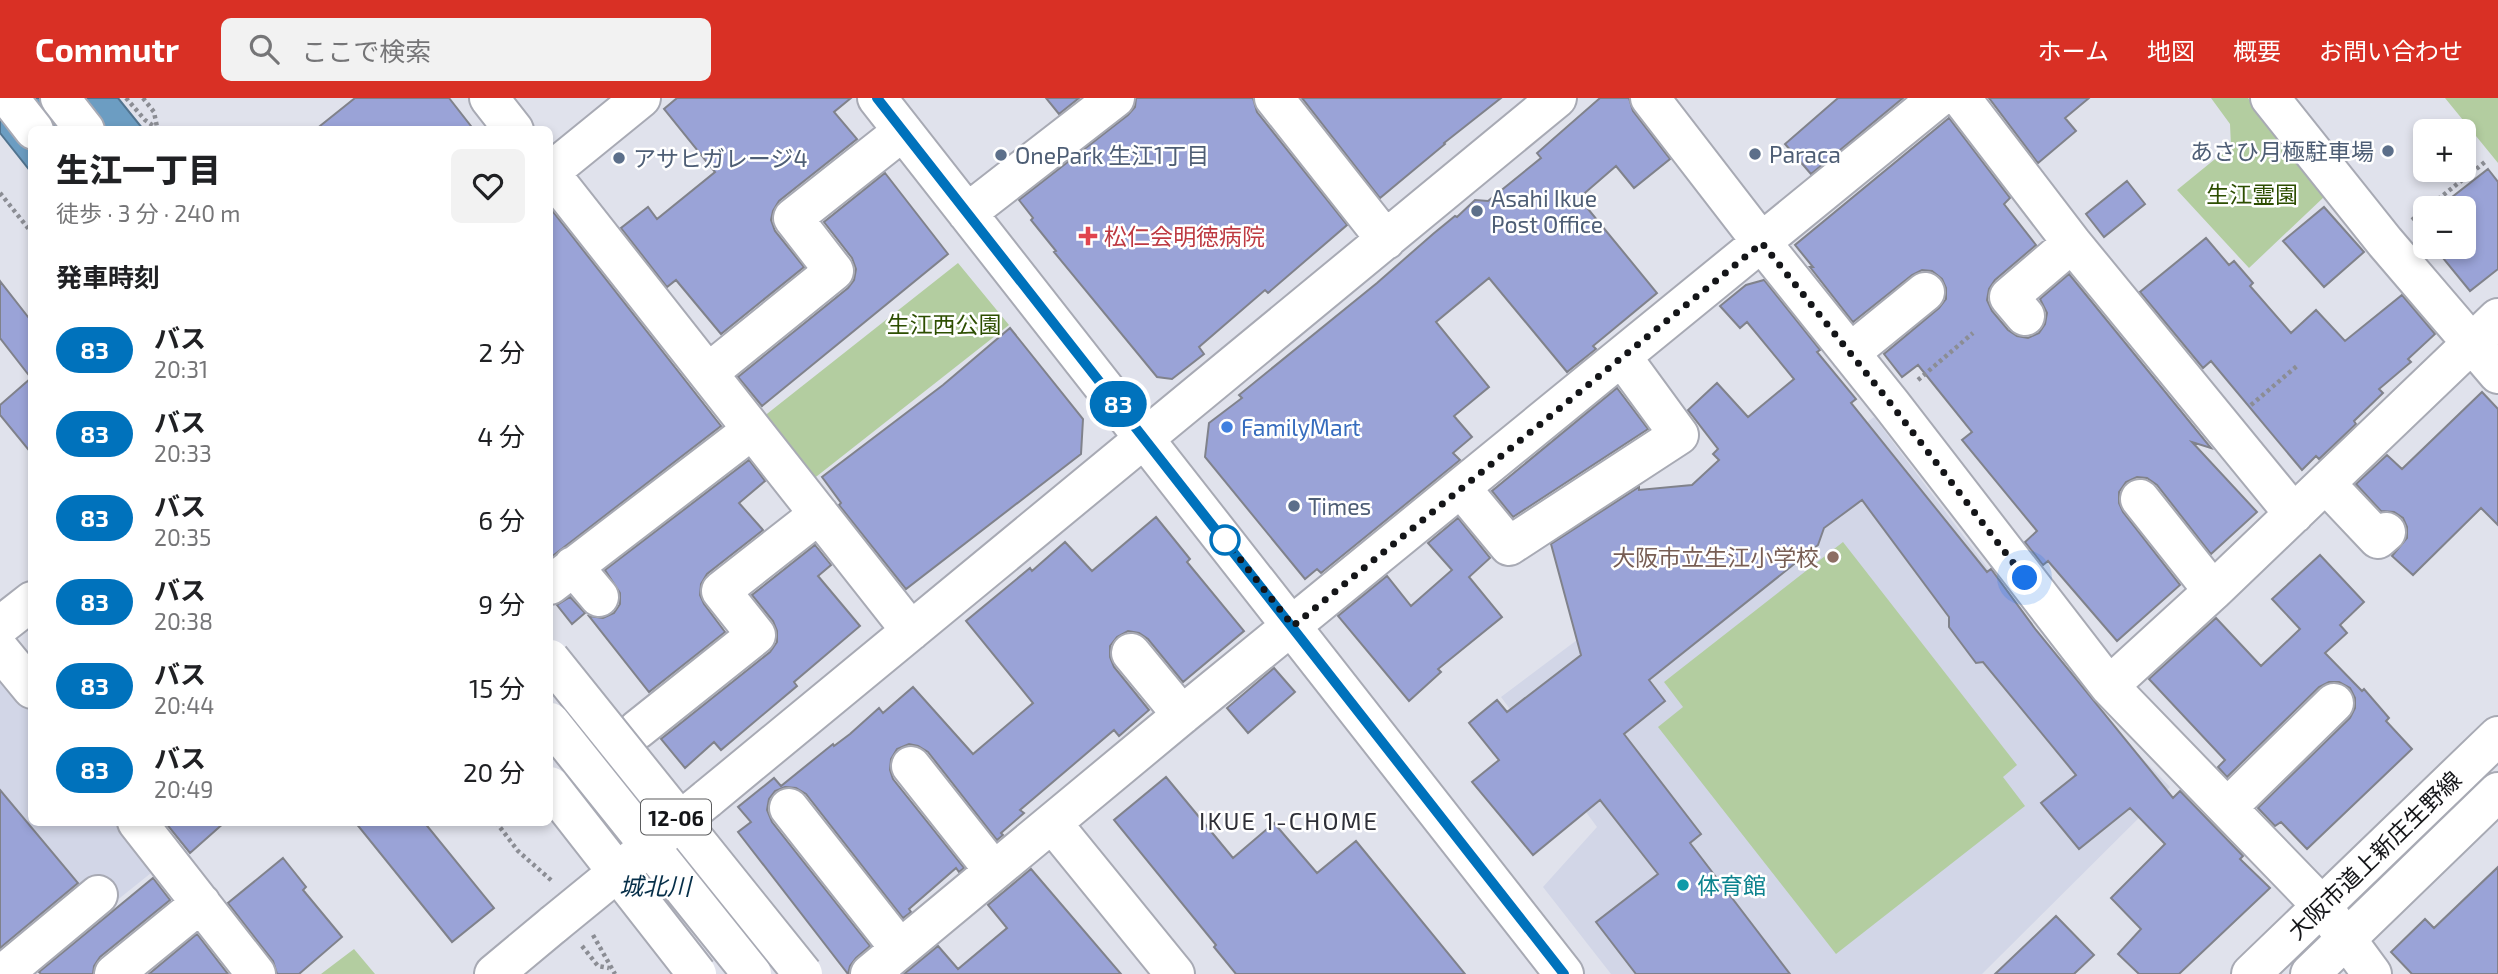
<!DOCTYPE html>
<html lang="ja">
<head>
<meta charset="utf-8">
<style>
  body { margin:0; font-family:"Exo 2","Noto Sans JP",sans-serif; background:#f2f2f2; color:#202124; height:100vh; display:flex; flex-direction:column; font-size:26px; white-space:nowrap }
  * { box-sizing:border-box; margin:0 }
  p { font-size:23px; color:#757577 }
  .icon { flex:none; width:38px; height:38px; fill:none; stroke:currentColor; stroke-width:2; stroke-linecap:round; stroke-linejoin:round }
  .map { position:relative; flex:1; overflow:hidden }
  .details { position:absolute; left:28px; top:28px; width:525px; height:700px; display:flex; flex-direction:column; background:#fff; border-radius:10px; box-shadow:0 4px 10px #0003 }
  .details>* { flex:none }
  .badge { padding:0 14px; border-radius:23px; font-size:24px; line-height:46px }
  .controls { position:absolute; left:2413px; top:21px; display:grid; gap:14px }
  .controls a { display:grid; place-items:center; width:63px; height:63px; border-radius:10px; background:#fff; box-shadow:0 4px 10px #0003; font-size:35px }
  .you { position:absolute; width:35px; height:35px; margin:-18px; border:5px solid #fff; border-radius:50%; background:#1a73e8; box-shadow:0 0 0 10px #1a73e833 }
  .map>.badge { position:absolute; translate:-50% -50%; box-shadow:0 0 0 4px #fff }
  h2 { padding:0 28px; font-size:26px; line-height:63px }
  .round { display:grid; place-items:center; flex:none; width:74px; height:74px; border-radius:10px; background:#f2f2f2 }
  .summary { display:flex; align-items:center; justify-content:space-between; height:119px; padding:0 28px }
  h1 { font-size:33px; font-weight:800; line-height:52px }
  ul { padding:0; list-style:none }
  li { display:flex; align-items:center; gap:21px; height:84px; padding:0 28px }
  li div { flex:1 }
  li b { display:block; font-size:26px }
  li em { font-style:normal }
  li .badge { min-width:77px; font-weight:700; text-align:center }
  header { display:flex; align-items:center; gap:42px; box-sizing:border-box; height:98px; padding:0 35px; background:#d93025; color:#fff }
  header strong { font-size:33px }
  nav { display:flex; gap:38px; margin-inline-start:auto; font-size:24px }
  .search { width:490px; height:63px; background:#f2f2f2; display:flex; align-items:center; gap:18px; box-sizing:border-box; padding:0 24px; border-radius:10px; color:#757577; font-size:26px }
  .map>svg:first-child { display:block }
  .built { fill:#d2d6e7 }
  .green { fill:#b3cda0 }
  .water { fill:#6c9dc2; stroke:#52748f; stroke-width:2 }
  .building { fill:#9aa3d7; stroke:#80828b; stroke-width:2 }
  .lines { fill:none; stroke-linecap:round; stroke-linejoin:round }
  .minor-casing { stroke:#a8aab4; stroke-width:42 }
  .major-casing { stroke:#a8aab4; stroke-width:42 }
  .highway-casing { stroke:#a8aab4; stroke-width:42 }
  .path { stroke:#8b8d94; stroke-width:4.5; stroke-dasharray:3.5 3.5; stroke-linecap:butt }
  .minor { stroke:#fff; stroke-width:38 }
  .major { stroke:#fff; stroke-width:38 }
  .highway { stroke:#fff; stroke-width:38 }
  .minor-bridge-casing { stroke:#a8aab4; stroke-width:42; stroke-linecap:butt }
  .highway-bridge-casing { stroke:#a8aab4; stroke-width:42; stroke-linecap:butt }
  .minor-bridge { stroke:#fff; stroke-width:38 }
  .highway-bridge { stroke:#fff; stroke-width:38 }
  .line-casing { stroke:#fff; stroke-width:16 }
  .line { stroke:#0072bc; stroke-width:10 }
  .walk { stroke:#141518; stroke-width:7; stroke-dasharray:0 12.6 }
  .service-dot { fill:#5c6f8a; stroke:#fff; stroke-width:2.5 }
  .health-dot { fill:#e0444e; stroke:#fff; stroke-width:2.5 }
  .shop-dot { fill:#3f7fe0; stroke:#fff; stroke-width:2.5 }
  .stop-dot { fill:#fff; stroke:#0072bc; stroke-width:3.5 }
  .education-dot { fill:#8d6e63; stroke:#fff; stroke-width:2.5 }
  .culture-dot { fill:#0f9aa8; stroke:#fff; stroke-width:2.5 }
  .labels { text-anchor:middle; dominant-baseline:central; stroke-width:5; stroke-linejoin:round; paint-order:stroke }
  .shield { fill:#fff; stroke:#5a5b5d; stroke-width:2 }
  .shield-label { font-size:21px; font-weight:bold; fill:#141518 }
  .service-label { font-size:23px; fill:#4e5e75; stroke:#fff; text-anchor:start }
  .park-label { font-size:23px; fill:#2d4e01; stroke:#fff }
  .health-label { font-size:23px; fill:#be3a42; stroke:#fff; text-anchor:start }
  .shop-label { font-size:23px; fill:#366cbe; stroke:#fff; text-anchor:start }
  .education-label { font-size:23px; fill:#785e54; stroke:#fff; text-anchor:end }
  .street-label { font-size:23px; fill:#141518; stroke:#fff }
  .culture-label { font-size:23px; fill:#0d838f; stroke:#fff; text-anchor:start }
  .neighbourhood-label { font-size:24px; letter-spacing:2px; fill:#2e2f37; stroke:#fff }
  .water-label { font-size:24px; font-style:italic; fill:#062f49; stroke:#fff }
</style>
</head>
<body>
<header>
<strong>Commutr</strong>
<div class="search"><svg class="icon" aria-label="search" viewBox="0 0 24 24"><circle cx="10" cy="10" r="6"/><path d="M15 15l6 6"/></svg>ここで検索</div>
<nav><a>ホーム</a><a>地図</a><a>概要</a><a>お問い合わせ</a></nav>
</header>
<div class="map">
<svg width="2498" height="876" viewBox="0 0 2498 876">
  <rect width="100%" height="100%" fill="#e0e2ec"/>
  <path class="built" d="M1874 319 2090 606 2170 689 1982 876H1611L1543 789 1597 729 1501 599Z
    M0 568 31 603 32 724 128 725 161 767 25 876H0Z"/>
  <path class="green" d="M2211 0H2248L2325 98 2249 170 2177 92 2231 48 2230 26Z
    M2445 0H2498V65Z
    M958 165 1009 227 812 382 763 319Z
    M1843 444 2017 667 2003 679 2025 708 1836 856 1658 629 1683 609 1664 584Z
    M354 851 375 876H321Z"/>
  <path class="water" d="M0 0H118L143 31 32 32 31 74 0 35Z"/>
  <path class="building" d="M355 0H449L474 32H315Z
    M677 0H851L834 14 857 41 779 103 773 113 771 122 775 133 804 169 721 236 676 182 667 189 621 130 648 109 657 121 715 74 664 11Z
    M1046 0H1079L1059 16Z
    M1136 0H1253L1257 14 1347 127 1268 195 1265 192 1199 249 1204 256 1172 281 1157 279 1054 154 1056 153 1031 122 1033 120 1019 102 1128 17 1135 9Z
    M1302 0H1501L1444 45 1445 46 1380 100Z
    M1600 0H1629L1633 13 1670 61 1634 90 1616 68 1579 100 1657 195 1593 248 1596 251 1567 274 1489 180 1436 224 1489 289 1454 318 1472 339 1453 355 1460 362 1321 475 1317 471 1305 481 1205 359 1209 325 1242 300 1239 297 1377 185 1433 136 1455 118 1457 119 1475 102 1488 103 1541 60 1537 55Z
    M1838 0H1903L1811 76 1785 46Z
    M1989 0H2089L2065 20 2076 33 2038 65Z
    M1949 20 2010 100 2004 106 2036 147 1995 182 1989 191 1987 202 1992 213 2008 232 2017 238 2028 240 2039 235 2045 226 2047 215 2040 201 2069 176 2211 350 2192 344 2257 414 2211 456 2157 387 2147 380 2137 379 2126 384 2119 394V405L2123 414 2180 487 2117 543 2048 463 2043 467 2025 444 2037 433 1962 342 1972 334 1918 267 1902 279 1884 256 1939 210 1946 201V190L1942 181 1932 173 1922 172 1912 177 1853 224 1810 169H1813L1795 147Z
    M2488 71 2498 84V171L2470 193 2434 149H2464V110H2438Z
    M885 75 948 156 762 308 738 279 848 190 854 182 856 171 852 160 824 124Z
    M2127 83 2145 106 2104 139 2086 116Z
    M2324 109 2364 154 2324 189 2283 143Z
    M550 110 721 328 550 460Z
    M2206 140 2229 167 2234 163 2253 185 2250 188 2291 235 2316 212 2345 243 2402 197 2435 236 2408 261 2411 264 2379 291 2383 295 2354 323 2356 326 2319 361 2316 358 2302 372 2211 263 2203 270 2140 194Z
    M1764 182 1820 252 1817 254 1856 301 1851 305 1987 474 1991 471 2036 532 2173 700 2180 693 2243 758 2240 761 2270 790 2179 876H2139L2118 856 2141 831 2111 800 2165 746 2130 710 2079 751 2041 705 2076 677 1983 564 1976 565 1949 529V519L1862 402 1824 430 1818 447 1649 582 1665 603 1624 636 1701 736 1690 745 1790 876H1636L1596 824 1658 776 1600 702 1533 757 1472 684 1499 662 1469 625 1497 602 1507 614 1581 557 1551 446 1639 389V392L1692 387 1719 362 1713 356 1718 351 1688 312 1717 285 1748 319 1794 281 1747 224 1740 230 1720 208 1746 187Z
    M0 183 32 224V356L0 317V307L31 280 0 240Z
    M1010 230 1083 321 1081 356 906 491 839 407 841 405 822 379 943 287Z
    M1617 290 1648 331 1513 419 1492 393Z
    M2482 294 2498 311V427L2481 410 2413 477 2392 458 2407 440V429L2403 420 2394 414 2381 413 2356 386 2387 357 2402 371Z
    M749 362 765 383 739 405 763 432 707 476 701 486 700 497 704 506 725 534 649 594 589 518 603 520 614 515 620 506V495L605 472Z
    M1156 419 1190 461 1187 464 1244 533 1183 584 1148 541 1139 535 1128 533 1117 539 1110 548V559L1114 569 1149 612 1119 638 1114 632 1020 712 1024 715 1001 735 1003 737 997 742 928 654 918 648 909 646 897 651 891 661 890 672 893 681 964 770 959 774 956 770 909 811 911 814 903 820 806 696 796 690 785 689 775 693 769 701 767 712 772 724 870 848 856 860 850 868 848 876 738 734 751 724 738 709 774 680 781 688 833 646 834 648 850 636 879 610 883 615 913 589 973 656 1033 605 966 523 1030 470 1032 473 1065 444 1092 473Z
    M1458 420 1490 460 1469 479 1502 519 1438 571 1441 574 1409 603 1338 518 1387 478 1411 508 1452 472 1428 445Z
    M815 447 831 467 818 478 860 528 794 584 797 588 721 652 714 644 685 670 661 641 770 554 777 544V533L773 523 752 497Z
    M2320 457 2364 504 2340 527 2347 535 2325 555 2362 593 2364 591 2389 620 2386 623 2412 651 2307 751 2281 724 2275 728 2258 710 2350 620 2355 610V600L2350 590 2339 584H2329L2319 589 2227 679 2218 669 2225 662 2149 581 2216 520 2261 568 2300 531 2272 501Z
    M570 499 585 515 572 526 557 507Z
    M1274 570 1295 594 1248 635 1227 610Z
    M1166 679 1233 760 1274 725 1317 775 1356 743 1465 876H1236L1214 849 1216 847 1114 722Z
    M0 692 78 785 0 850Z
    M165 724H225L190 755Z
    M355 724H424L494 810 452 844Z
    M283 760 306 789 303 792 342 839 299 876H277L273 863 228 805Z
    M2498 769V876H2412L2391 854 2425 821 2434 830Z
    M1031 771 1121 876H904L938 848 958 871 1007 830 988 807Z
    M153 780 170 802 100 859 94 868 93 876H41L39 874Z
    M2056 818 2094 857 2074 876H1995Z
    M197 836 228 876H149Z"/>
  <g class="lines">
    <defs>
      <path id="minor" d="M489 0 514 32
        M877 0 1564 876
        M1274 0 1386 142
        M1650 0 1762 145 1891 306 2109 588 2322 808 2372 876
        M1961 0 2072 145 2294 416
        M2270 0 2385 144 2498 276
        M550 74 641 0
        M550 75 911 533
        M967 115 1115 0
        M2025 218 2009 199 2072 145
        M1850 255 1925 194
        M708 275 834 173 793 120 903 33
        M2326 386 2378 441 2386 434
        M1461 390 1509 448 1679 337 1622 259
        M2140 401 2213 493
        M573 468 599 499
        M550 487 752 332
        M0 528 32 503
        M0 552 32 591
        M1131 555 1182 617
        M2109 588 2213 493 2498 220
        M637 632 756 537 721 493 819 416
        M911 668 994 773
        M707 701 1557 0
        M789 710 900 851
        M2227 710 2334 605
        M137 724 256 876
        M1052 725 1175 876
        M3 876 98 797
        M114 876 201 805
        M494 876 554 826
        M870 876 1182 617 1938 0"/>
      <path id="major" d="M2251 876 2498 638
        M2310 876 2498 694"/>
      <path id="highway" d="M9 0 34 32
        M60 0 85 32"/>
    </defs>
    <use href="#minor" class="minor-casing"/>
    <use href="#major" class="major-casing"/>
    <use href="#highway" class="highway-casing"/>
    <path class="path" d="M126 0 145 22 159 32
      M143 0 154 14 157 29
      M0 95 32 135
      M2427 110 2485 64
      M2412 122 2426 111
      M1918 282 1973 235
      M2251 307 2297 268
      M496 724 518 753 552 783
      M593 837 615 876
      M582 848 598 868 609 870"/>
    <use href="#minor" class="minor"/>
    <use href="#major" class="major"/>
    <use href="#highway" class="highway"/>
    <defs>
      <path id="minor-bridge" d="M554 826 707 701"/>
      <path id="highway-bridge" d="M550 561 803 876
        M550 624 752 876
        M550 688 697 876"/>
    </defs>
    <use href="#minor-bridge" class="minor-bridge-casing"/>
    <use href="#highway-bridge" class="highway-bridge-casing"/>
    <use href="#minor-bridge" class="minor-bridge"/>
    <use href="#highway-bridge" class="highway-bridge"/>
  </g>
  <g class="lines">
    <defs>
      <path id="line" d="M877 0 1564 876"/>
    </defs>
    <use href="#line" class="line-casing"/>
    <use href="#line" class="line"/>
    <path class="walk" d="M1225 442 1293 528 1762 145 1891 306 2025 480"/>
  </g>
  <g class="service-dot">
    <circle cx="2388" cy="53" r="7"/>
    <circle cx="1755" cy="56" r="7"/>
    <circle cx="1001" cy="57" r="7"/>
    <circle cx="619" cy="60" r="7"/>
    <circle cx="1477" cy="113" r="7"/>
    <circle cx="1294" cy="408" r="7"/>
  </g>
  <path class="health-dot" d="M1084.5 127.5h7v7h7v7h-7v7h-7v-7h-7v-7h7z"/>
  <circle class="shop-dot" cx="1227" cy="329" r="7"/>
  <circle class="stop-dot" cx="1225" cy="442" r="14"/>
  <circle class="education-dot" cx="1833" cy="459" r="7"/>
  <circle class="culture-dot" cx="1683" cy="787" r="7"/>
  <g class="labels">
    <rect class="shield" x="641" y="701.5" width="70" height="35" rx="5"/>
    <g class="shield-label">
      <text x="676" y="719">12-06</text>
    </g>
    <g class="service-label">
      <text x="2374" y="53" text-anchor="end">あさひ月極駐車場</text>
      <text x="1769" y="56">Paraca</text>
      <text x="1015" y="57">OnePark 生江1丁目</text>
      <text x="633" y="60">アサヒガレージ4</text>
      <text x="1491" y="100">Asahi Ikue<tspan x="1491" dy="26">Post Office</tspan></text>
      <text x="1308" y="408">Times</text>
    </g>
    <g class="park-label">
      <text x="2252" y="96">生江霊園</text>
      <text x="944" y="226">生江西公園</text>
    </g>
    <g class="health-label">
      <text x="1104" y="138">松仁会明徳病院</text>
    </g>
    <g class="shop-label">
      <text x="1241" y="329">FamilyMart</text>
    </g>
    <g class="education-label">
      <text x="1819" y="459">大阪市立生江小学校</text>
    </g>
    <g class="street-label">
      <text transform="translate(2374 757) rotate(-44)">大阪市道上新庄生野線</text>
    </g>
    <g class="culture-label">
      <text x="1697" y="787">体育館</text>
    </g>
    <g class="neighbourhood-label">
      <text x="1289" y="722">IKUE 1-CHOME</text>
    </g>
    <g class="water-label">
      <text x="655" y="787">城北川</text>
    </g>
  </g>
</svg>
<div class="controls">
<a>+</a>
<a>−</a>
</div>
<div class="you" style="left:2025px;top:480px"></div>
<b class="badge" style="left:1118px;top:306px;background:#0072bc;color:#fff">83</b>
<section class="details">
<div class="summary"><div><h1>生江一丁目</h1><p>徒歩 · 3 分 · 240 m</p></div><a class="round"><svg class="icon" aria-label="heart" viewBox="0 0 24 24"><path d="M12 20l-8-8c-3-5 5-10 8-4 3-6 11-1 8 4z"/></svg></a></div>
<h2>発車時刻</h2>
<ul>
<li><span class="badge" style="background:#0072bc;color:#fff">83</span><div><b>バス</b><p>20:31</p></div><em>2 分</em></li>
<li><span class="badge" style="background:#0072bc;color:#fff">83</span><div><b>バス</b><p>20:33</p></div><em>4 分</em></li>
<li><span class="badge" style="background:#0072bc;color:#fff">83</span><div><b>バス</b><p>20:35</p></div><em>6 分</em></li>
<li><span class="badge" style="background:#0072bc;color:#fff">83</span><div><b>バス</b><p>20:38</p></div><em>9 分</em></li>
<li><span class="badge" style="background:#0072bc;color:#fff">83</span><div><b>バス</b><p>20:44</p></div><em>15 分</em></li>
<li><span class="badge" style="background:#0072bc;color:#fff">83</span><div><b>バス</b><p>20:49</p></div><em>20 分</em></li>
</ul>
</section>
</div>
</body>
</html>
